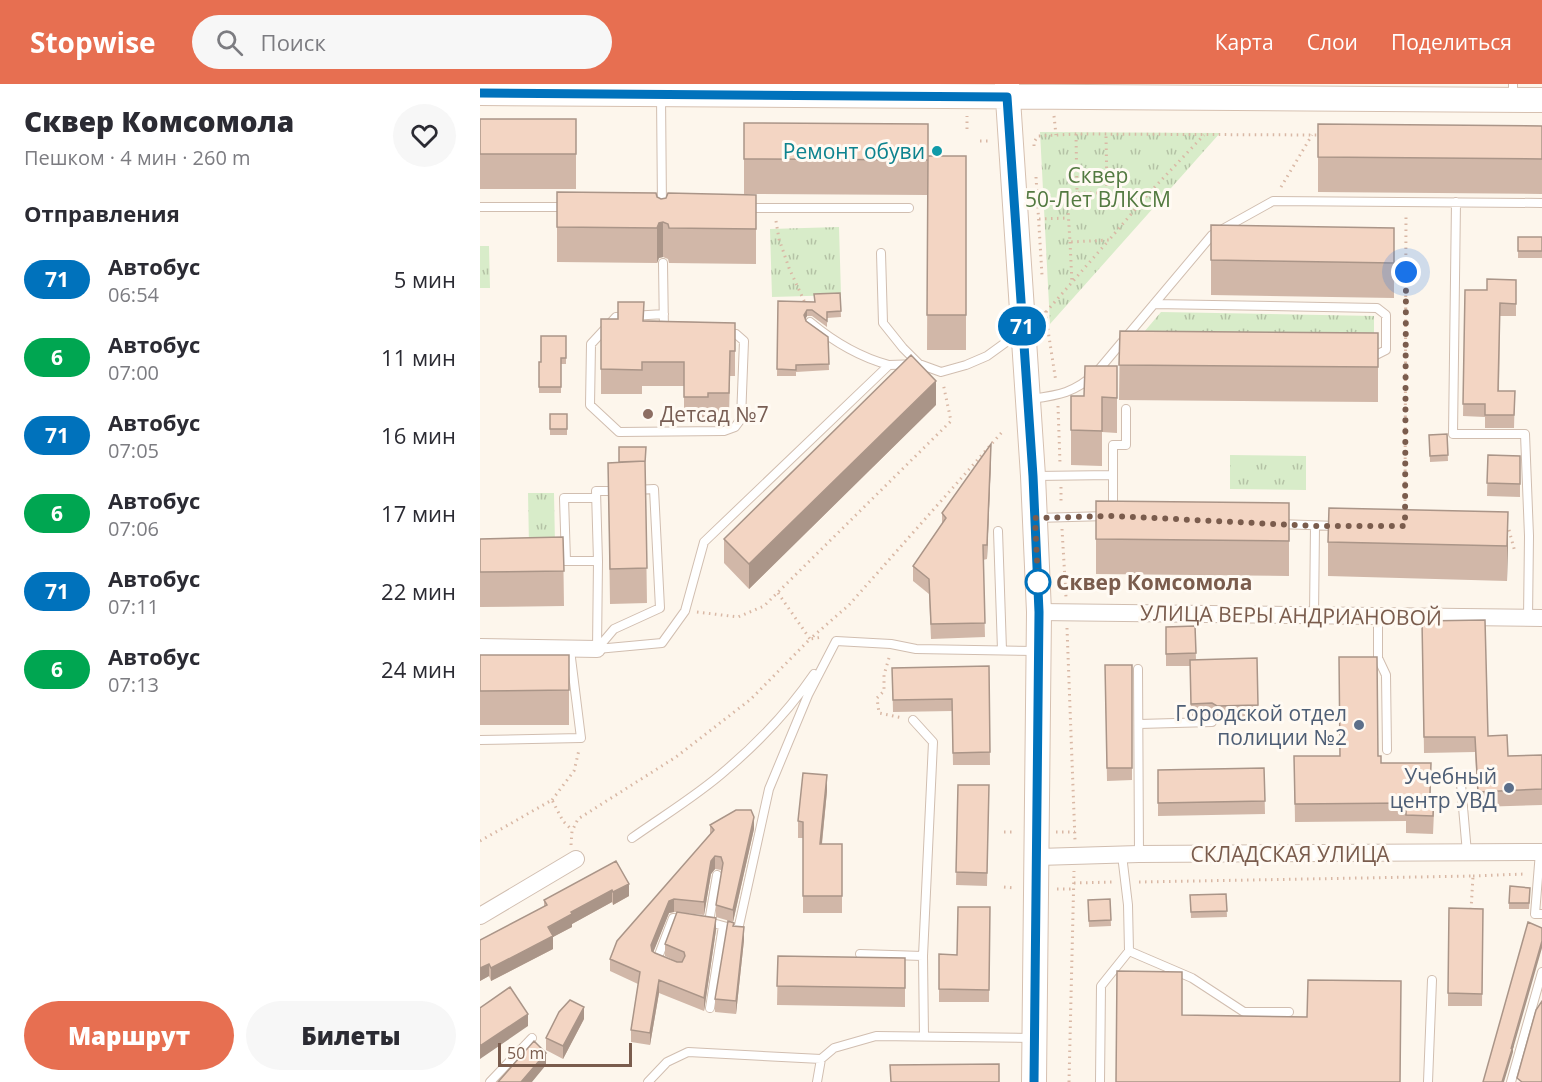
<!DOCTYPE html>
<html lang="ru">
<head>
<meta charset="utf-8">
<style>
  body { margin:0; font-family:"Open Sans",sans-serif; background:#f7f7f7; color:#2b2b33; height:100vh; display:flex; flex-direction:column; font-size:22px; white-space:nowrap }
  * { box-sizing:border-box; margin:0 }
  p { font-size:20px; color:#7c7c81 }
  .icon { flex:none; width:33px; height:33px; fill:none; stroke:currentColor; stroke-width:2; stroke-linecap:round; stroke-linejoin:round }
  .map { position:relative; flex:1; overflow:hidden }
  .panel { display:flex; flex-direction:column; background:#fff; width:480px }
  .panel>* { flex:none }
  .badge { padding:0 12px; border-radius:20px; font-size:21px; line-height:39px }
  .scale { position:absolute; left:18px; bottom:15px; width:134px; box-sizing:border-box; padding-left:6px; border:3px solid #7a5c4d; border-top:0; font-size:16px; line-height:21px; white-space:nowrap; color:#7a5c4d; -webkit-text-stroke:4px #fffaf3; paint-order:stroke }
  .you { position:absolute; width:30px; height:30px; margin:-15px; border:4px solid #fff; border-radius:50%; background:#1a73e8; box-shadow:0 0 0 9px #1a73e833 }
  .map>.badge { position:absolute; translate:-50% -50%; box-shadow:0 0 0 3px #fff }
  h2 { padding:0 24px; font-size:22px; line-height:54px }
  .round { display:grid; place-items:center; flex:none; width:63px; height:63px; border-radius:32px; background:#f7f7f7 }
  .head { display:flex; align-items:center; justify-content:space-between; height:102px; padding:0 24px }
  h1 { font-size:28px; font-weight:800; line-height:45px }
  .action { display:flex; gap:12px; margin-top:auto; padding:12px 24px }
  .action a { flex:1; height:69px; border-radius:36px; background:#e76f51; color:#fff; font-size:24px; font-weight:800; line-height:69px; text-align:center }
  .action a+a { background:#f7f7f7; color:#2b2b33 }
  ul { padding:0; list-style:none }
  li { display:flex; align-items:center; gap:18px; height:78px; padding:0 24px }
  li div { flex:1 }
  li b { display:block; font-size:22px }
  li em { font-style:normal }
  li .badge { min-width:66px; font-weight:700; text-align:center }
  header { display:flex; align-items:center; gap:36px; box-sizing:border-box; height:84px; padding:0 30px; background:#e76f51; color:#fff }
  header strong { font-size:28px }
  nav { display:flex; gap:33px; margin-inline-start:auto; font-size:21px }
  .search { width:420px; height:54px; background:#f7f7f7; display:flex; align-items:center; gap:15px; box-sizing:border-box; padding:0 21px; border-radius:33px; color:#7c7c81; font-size:22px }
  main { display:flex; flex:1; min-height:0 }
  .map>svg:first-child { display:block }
  .grass { fill:url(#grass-tufts) }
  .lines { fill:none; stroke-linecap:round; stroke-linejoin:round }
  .service-casing { stroke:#d1beb0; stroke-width:10 }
  .minor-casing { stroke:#d1beb0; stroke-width:18 }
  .secondary-casing { stroke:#d6c0b0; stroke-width:26 }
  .path { stroke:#d9b8a5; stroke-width:3; stroke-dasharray:1.5 4.5; stroke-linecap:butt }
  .service { stroke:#fff; stroke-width:8 }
  .minor { stroke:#fff; stroke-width:16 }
  .secondary { stroke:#fff; stroke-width:24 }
  .wall { fill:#d1b7a8 }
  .shaded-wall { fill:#aa9588 }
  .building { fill:#f3d5c3; stroke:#aa9588; stroke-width:1.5 }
  .line-casing { stroke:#fff; stroke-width:14 }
  .line { stroke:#0072bc; stroke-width:9 }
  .walk { stroke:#7a5c4d; stroke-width:6; stroke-dasharray:0 10.8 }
  .culture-dot { fill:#0f9aa8; stroke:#fffaf3; stroke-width:2 }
  .education-dot { fill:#8d6e63; stroke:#fffaf3; stroke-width:2 }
  .stop-dot { fill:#fff; stroke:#0072bc; stroke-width:3 }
  .service-dot { fill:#5c6f8a; stroke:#fffaf3; stroke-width:2 }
  .labels { text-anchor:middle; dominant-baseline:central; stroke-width:6; stroke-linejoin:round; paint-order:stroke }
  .culture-label { font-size:21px; fill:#0d838f; stroke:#fffaf3; text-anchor:end }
  .park-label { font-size:21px; fill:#537a41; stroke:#fffaf3 }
  .education-label { font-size:21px; fill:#785e54; stroke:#fffaf3; text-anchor:start }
  .stop-label { font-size:21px; font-weight:bold; fill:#7a5c4d; stroke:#fffaf3; text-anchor:start }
  .street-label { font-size:21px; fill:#7a5c4d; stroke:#fffaf3 }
  .service-label { font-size:21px; fill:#4e5e75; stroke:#fffaf3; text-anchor:end }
</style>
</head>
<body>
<header>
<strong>Stopwise</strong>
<div class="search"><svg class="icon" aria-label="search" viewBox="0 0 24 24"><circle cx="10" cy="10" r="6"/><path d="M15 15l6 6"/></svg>Поиск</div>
<nav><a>Карта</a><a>Слои</a><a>Поделиться</a></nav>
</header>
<main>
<section class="panel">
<div class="head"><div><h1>Сквер Комсомола</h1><p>Пешком · 4 мин · 260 m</p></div><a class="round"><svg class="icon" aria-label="heart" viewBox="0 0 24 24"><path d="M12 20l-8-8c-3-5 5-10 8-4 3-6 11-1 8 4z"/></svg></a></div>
<h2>Отправления</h2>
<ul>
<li><span class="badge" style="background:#0072bc;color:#fff">71</span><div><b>Автобус</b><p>06:54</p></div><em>5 мин</em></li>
<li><span class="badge" style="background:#00a651;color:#fff">6</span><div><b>Автобус</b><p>07:00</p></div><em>11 мин</em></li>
<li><span class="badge" style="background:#0072bc;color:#fff">71</span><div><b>Автобус</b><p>07:05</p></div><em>16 мин</em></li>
<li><span class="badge" style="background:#00a651;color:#fff">6</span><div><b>Автобус</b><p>07:06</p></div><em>17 мин</em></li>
<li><span class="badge" style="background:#0072bc;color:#fff">71</span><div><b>Автобус</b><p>07:11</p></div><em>22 мин</em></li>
<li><span class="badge" style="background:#00a651;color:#fff">6</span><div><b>Автобус</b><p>07:13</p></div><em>24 мин</em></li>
</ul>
<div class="action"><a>Маршрут</a><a>Билеты</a></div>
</section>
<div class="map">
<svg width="1062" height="998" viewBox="0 0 1062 998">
  <defs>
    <pattern id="grass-tufts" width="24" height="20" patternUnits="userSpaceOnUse" patternTransform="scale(1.5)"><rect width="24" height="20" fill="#d8ecc9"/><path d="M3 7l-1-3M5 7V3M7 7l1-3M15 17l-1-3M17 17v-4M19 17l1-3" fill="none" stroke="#b4c2a5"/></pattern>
  </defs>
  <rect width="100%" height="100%" fill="#fdf6ec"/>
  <path class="grass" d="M560 48 740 49 570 240Z
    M359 143 361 211 292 213 290 145Z
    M0 162H9L10 204H0Z
    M681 228 894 232V264L653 261Z
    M750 371 826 372V406L750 405Z
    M48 409H74L75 460 49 461Z"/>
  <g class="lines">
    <defs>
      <path id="service" d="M181 11 182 124
        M1033 15V0
        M976 118 973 350H1045L1049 452 1048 534
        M0 123H87
        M265 124H429
        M401 169 403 239 423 264 439 280
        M183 179 184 248
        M674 220 897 224 906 231V266L896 271H887
        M184 230 136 233 111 260 110 321 139 348 244 347 255 343 261 335 264 257 256 250 244 249
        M330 238C354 258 379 273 409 281
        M551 315C579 311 594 309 616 289L732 151 793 117 1062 119
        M555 392 633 391
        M155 406 174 405 180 524 134 545 117 565 182 559 205 527 224 458 409 281 439 280 461 288 486 281 507 272 540 248
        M633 428V361H646V325
        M556 434 627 432
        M798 440 857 442
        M518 447 522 566
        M72 477H118
        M86 477 84 414H116
        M834 532 835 442
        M898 533V574L906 591 907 666
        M117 565 118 477 116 407H137
        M658 585 659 770
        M433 636 453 658 443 872 444 952
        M659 640 732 638
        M0 656 101 654 90 566
        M981 700 987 769
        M152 754C183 732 218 711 246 686 279 658 310 625 334 590
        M1060 768 1055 830H1062
        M642 771 648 821 649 867 712 894 764 928H809
        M226 838H229L237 791
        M229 838 258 846 289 705 328 611 356 557 411 560 436 565 556 567
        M380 870 443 872
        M183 878 177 876 193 834 204 835
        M230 924 243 842
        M10 998 52 954
        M168 998 187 978 208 968 341 975
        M337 998 341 975 354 964 396 952 552 954
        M620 998 621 902 649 867
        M948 998 952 896
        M1031 998 1062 888"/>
      <path id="minor" d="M559 528 1062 534
        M0 563 117 565
        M558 773 659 770 1062 768
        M0 832 96 775"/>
      <path id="secondary" d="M527 0 553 392 559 528 554 998
        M0 9 1062 16"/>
    </defs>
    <use href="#service" class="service-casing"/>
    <use href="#minor" class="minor-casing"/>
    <use href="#secondary" class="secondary-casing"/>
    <path class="path" d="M574 32 576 51
      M487 45V32
      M596 50 597 109H627L626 51
      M500 57H510
      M554 62V58L558 52 596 50 840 51
      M556 93 562 191
      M801 103 832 51
      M670 108 724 51
      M627 109 670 108 629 156
      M559 135 588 134
      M296 137 299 155 309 184 326 221
      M590 158 592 199
      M565 227 576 298
      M566 228 629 156 590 158 587 110 597 109
      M578 322 580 379
      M581 403V421
      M925 429 926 129
      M582 445 586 513
      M1029 446 1035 468
      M298 509 330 555 369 521 523 347
      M217 528 258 533 284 522 471 337 463 299
      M587 544 595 756
      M409 574 404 591V607L397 614 399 629 423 634
      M72 716 94 687 99 666
      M524 748H536
      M576 748H595
      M0 757 72 716 83 737 92 746
      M91 761 92 747 98 735 196 673 271 615 330 555 343 553
      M993 792 1045 790
      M659 798 993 792 991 826
      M594 799 634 798
      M524 803 535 804
      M577 805H594
      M589 998 594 787"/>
    <use href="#service" class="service"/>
    <use href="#minor" class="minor"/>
    <use href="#secondary" class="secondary"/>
  </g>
  <path class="wall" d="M0 35H96V105H0Z
    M264 39 448 40V111L264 110Z
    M838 40 1062 42V110L838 108Z
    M448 72H486V266H447Z
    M77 108 181 115 276 111V180L189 179 188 175 183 173 179 174 177 179 77 178Z
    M1038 153H1062V174H1038Z
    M731 176 914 179V214L731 211Z
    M1036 196V232H1020L1019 307H1035L1034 344H1005V333L983 332 985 206H1007Z
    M360 209 361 233 347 234V243L332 232H327L325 235 326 237 348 253 349 286 316 288V292H297L298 217 334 218Z
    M121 235 255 239V292H250L249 333H228V338L204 337V302H162V310H121Z
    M640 247 898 249V318L639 316Z
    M86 252V280H81V309H59V278H61Z
    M637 282V349L622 348V382L591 381V312H604Z
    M456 321 269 505 244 479V455Z
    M70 330H87V351H70Z
    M967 350 968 377 950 378 949 351Z
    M1008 371 1040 372V413L1007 412Z
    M511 375 507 475 503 476 505 553 451 555 449 510 433 497V482L462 441V429Z
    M128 379 165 383 167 519 130 520Z
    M616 417 809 419V492L616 490Z
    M1028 428 1027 497 848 492V458Z
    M83 453 84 522 0 523V455Z
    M942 537 1008 652 1028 672 1062 671V721L998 723 995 668 944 669Z
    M715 542 716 576 777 574 778 634H737L732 632H711L710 582H686V543Z
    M0 571H89V641H0Z
    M625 581H652V696L627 697Z
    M509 582 510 681H473L472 627 413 628 412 584Z
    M814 672H898L901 679 950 710 954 728 953 750 926 749V737L815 738Z
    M784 684 785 730 678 732V686Z
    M478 701H509L507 802 476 801Z
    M347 707 342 760H362V829H323V754H318V737Z
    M230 741 274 745 253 838 236 833V821L242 788 241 786 235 785 231 790 224 831 194 828 189 829 173 868 198 878 185 872V860L236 846 224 927 179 909 170 961 151 958V946L158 900 130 887V875L230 751Z
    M136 777 149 812 133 821 132 818 92 840V843L73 853V865L11 897 9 892 0 897V856L64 823V816Z
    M746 810 747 833 711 834 710 811Z
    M1050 810 1049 825H1029V819Z
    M630 815 631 842 609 843 608 816Z
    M510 823 509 918H459V870L477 871Z
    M1003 825 1002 922H968V909Z
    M254 842 264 856 256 930 235 928V915Z
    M298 872 425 874V923L297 921Z
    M104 935 83 975 66 966V954Z"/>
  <path class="shaded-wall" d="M183 138V173L179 174 177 179V144L179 139Z
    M327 226V232L324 238V231Z
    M456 297V321L269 505V480Z
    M511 360V375L507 475V461Z
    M1028 428V463L1027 497V462Z
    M347 691V707L340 777V760Z
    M274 733V745L253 838V826Z
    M235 772V785L231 790 224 831V818L231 777Z
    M149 800V812L133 821V808Z
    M132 806V818L92 840V843L73 853V865L11 897V884L91 828Z
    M194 815V828L189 829 171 874V861L189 817Z
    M236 834V846L224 927V914Z
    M264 843V856L256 930V917Z
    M1062 857V864L1033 965V968L1024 998H1022Z
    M9 880V892L0 897V884Z
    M179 896V909L170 961V949Z
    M104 923V935L83 975V962Z
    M48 930V942L0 975V962Z
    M66 969V981L52 998H41Z"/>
  <path class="building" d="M0 35H96V70H0Z
    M264 39 448 40V76L264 75Z
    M838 40 1062 42V75L838 73Z
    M448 72H486V231H447Z
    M77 108 176 109 177 113 181 115 186 114 188 109 276 111V145L189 144 188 140 183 138 179 139 177 144 77 143Z
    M731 141 914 144V179L731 176Z
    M1038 153H1062V167H1038Z
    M1007 195 1036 196V220L1020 219 1018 307H1035L1034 331H1005V320H983L985 206H1007Z
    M360 209 361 227 347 228V237L332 226H327L324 231 326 237 348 253 349 280 316 281V286L297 285 298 217 335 218 334 210Z
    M138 218H164L163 237 255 239V267H250L249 309H228V313H204V278H162V286L121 285V235H138Z
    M640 247 898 249V283L639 281Z
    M61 252H86V274H81V303H59V278H61Z
    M431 271 456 297 269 480 244 455Z
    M605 282H637V314L622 313V347L591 346V312H604Z
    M70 330H87V345H70Z
    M967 350 968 371 950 372 949 351Z
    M511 360 507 461H503L505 539 451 540 449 495 433 482 466 434 462 429Z
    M139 363H166L165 379V377L139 378Z
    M1008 371 1040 372V400L1007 399Z
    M165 377 167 484 130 485 128 379Z
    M616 417 809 419V457L616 455Z
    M849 424 1028 428 1027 462 848 458Z
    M83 453 84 487 0 488V455Z
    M1005 536 1008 652 1027 651 1028 672 1062 671V705L998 708 995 653H944L942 537Z
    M715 542 716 569 686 570V543Z
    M0 571H89V606L0 607Z
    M859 573H897L898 672H901V679H951L950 710H954L953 732 926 731V719L815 720 814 672H860Z
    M777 574 778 621 737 622 732 619 711 620 710 576Z
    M625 581H652V684H627Z
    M509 582 510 668 473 669 472 615 413 616 412 584Z
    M784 684 785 717 678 719V686Z
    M323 689 347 691 340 760H362V812H323V738L318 737Z
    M478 701H509L507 789 476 788Z
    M256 726H271L274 733 253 826 236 821 243 779 241 773 235 772 231 777 224 818 194 815 189 817 171 861 172 867 175 869 197 878H202L205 872 204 868 185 860 197 828 236 834 224 914 179 896 170 949 151 946 160 888 130 875 137 857 234 746 230 741Z
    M136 777 149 800 133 808 132 806 91 828 92 830 68 843 73 852 11 884 9 880 0 884V856L67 821 64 816Z
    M1030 802 1050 804 1049 819H1029Z
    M746 810 747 827 711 828 710 811Z
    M630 815 631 836 609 837 608 816Z
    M478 823H510L509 906 459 905V870L477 871Z
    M969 824 1003 825 1002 910 968 909Z
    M248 837 254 839 253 842 264 843 256 917 235 915Z
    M1048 838 1062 844V857L1031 965 1033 962 1022 998H1003Z
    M298 872 425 874V904L297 902Z
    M637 887 702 888V931L827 933 828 896 921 897 920 998H636Z
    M30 903 48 930 0 962V924Z
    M90 916 104 923 83 962 66 954 79 928Z
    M1062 917V998H1042L1037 994 1056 926Z
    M54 957 66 969 41 998H18Z
    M519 980V998H411L410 981Z"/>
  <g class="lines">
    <defs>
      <path id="line" d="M0 9 527 13 553 392 559 528 554 998"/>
    </defs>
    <use href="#line" class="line-casing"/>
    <use href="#line" class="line"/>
    <path class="walk" d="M558 498 555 434 633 432 835 442H925L926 188"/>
  </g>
  <circle class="culture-dot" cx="457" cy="67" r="6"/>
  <circle class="education-dot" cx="168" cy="330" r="6"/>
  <circle class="stop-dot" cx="558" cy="498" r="12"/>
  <g class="service-dot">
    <circle cx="879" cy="641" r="6"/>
    <circle cx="1029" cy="704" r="6"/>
  </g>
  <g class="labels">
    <g class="culture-label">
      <text x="445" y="67">Ремонт обуви</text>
    </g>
    <g class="park-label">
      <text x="618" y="91">Сквер<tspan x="618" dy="24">50-Лет ВЛКСМ</tspan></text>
    </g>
    <g class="education-label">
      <text x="180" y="330">Детсад №7</text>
    </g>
    <g class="stop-label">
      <text x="576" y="498">Сквер Комсомола</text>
    </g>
    <g class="street-label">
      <text transform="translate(811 531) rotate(1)">УЛИЦА ВЕРЫ АНДРИАНОВОЙ</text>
      <text x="810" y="770">СКЛАДСКАЯ УЛИЦА</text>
    </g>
    <g class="service-label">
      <text x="867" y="629">Городской отдел<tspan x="867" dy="24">полиции №2</tspan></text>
      <text x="1017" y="692">Учебный<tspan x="1017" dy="24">центр УВД</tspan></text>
    </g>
  </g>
</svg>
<div class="scale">50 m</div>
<div class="you" style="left:926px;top:188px"></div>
<b class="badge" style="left:542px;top:242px;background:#0072bc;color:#fff">71</b>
</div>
</main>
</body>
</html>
